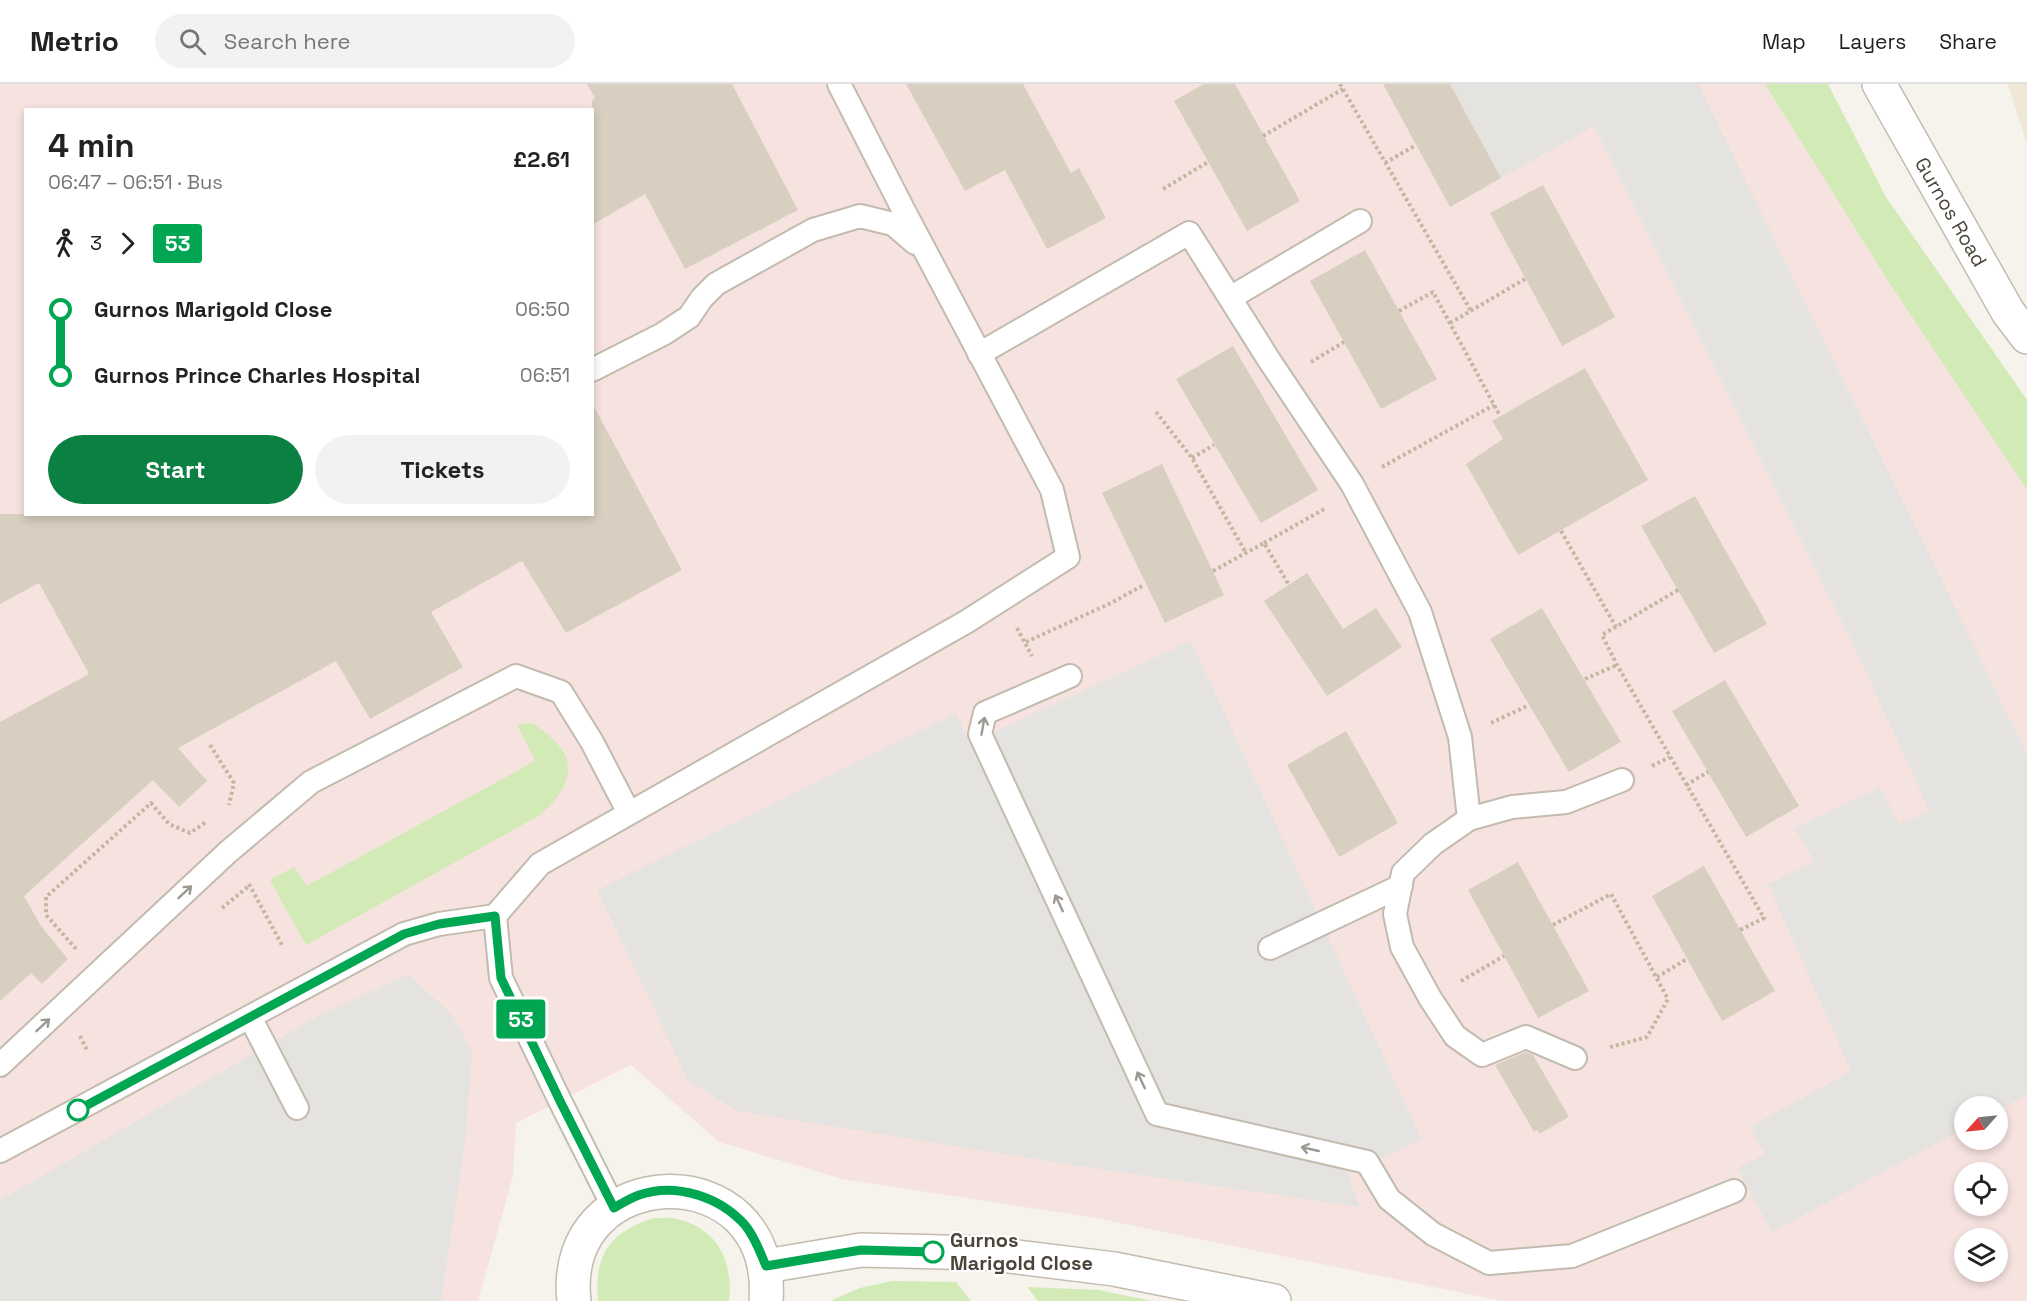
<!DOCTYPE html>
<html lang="en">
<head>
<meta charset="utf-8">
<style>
  body { margin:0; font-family:"Space Grotesk",sans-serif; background:#f2f2f2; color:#222; height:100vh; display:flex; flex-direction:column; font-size:22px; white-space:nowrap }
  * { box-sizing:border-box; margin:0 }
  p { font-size:20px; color:#767676 }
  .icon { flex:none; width:33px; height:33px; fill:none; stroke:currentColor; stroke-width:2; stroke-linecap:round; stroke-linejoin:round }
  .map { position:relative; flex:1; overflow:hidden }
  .drawer { position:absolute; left:24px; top:24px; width:570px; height:408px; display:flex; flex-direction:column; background:#fff; border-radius:0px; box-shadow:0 3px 9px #0003 }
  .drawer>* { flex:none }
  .badge { padding:0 12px; border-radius:4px; font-size:21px; line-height:39px }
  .needle { width:39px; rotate:243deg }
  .fabs { position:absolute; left:1954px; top:1012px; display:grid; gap:12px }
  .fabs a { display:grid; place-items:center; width:54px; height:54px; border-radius:50%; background:#fff; box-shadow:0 3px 9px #0003; font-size:30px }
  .map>.badge { position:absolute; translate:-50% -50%; box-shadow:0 0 0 3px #fff }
  .legs { display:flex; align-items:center; gap:9px; height:66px; padding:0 24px; font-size:20px }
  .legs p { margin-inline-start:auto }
  .head { display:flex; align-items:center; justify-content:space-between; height:102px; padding:0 24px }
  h1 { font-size:33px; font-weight:700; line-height:45px }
  .action { display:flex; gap:12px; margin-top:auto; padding:12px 24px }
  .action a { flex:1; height:69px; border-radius:36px; background:#0b8043; color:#fff; font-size:24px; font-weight:700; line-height:69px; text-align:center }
  .action a+a { background:#f2f2f2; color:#222 }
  ul { padding:0 24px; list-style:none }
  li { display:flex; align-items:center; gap:21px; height:66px; font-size:22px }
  li i { display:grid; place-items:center; width:9px; height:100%; margin:0 8px; background:currentColor }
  li i::after { content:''; width:15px; height:15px; margin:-8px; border:4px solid; border-radius:50%; background:#fff }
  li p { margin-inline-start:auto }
  li:first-child i { background:linear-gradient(#0000 50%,currentColor 0) }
  li:last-child i { background:linear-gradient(currentColor 50%,#0000 0) }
  header { display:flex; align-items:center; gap:36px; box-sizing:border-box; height:84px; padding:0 30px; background:#fff; border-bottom:2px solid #e0e0e0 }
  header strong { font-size:28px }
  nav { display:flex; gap:33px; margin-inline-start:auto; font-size:21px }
  .search { width:420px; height:54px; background:#f2f2f2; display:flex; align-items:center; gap:15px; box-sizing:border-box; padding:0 21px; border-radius:33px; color:#767676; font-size:22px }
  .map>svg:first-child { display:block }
  .education { fill:#efe8d6 }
  .medical { fill:#f6e3e0; fill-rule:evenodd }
  .green { fill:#d2eab5 }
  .parking { fill:#e5e3e0 }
  .building { fill:#d8cfc1 }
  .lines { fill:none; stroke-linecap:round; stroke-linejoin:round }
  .service-casing { stroke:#c2bbae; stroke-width:26 }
  .minor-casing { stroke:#c2bbae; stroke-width:36 }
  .tertiary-casing { stroke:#c2bbae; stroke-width:36 }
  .path { stroke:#c4b79f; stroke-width:4; stroke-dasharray:3 3; stroke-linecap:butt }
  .service { stroke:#fff; stroke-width:22 }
  .minor { stroke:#fff; stroke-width:33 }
  .tertiary { stroke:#fff; stroke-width:33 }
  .oneway { stroke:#9c9892 }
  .line-1-casing { stroke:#fff; stroke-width:14 }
  .line-1 { stroke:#00a651; stroke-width:9 }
  .stop-1-dot { fill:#fff; stroke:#00a651; stroke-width:3 }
  .labels { text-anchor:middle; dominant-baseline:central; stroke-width:4.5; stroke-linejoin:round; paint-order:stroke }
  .street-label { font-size:20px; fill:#4b4439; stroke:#fff }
  .stop-label { font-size:20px; font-weight:bold; fill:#4b4439; stroke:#fff; text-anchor:start }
</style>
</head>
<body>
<header>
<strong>Metrio</strong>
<div class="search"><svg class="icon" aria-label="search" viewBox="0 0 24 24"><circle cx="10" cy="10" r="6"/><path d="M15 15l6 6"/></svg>Search here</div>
<nav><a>Map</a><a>Layers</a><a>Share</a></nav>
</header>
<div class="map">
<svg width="2027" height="1217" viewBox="0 0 2027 1217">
  <rect width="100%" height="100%" fill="#f6f3ec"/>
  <path class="education" d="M2008 0H2027V61Z"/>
  <path class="medical" d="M0 0H1765L1890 200 2027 406V1217H1502L1096 1134 842 1095 719 1058 631 981 516 1039 513 1092 478 1217H0ZM26 26H592V430H26ZM1965 1023H1998V1056H1965ZM1965 1089H1998V1122H1965ZM1965 1155H1998V1188H1965Z"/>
  <path class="green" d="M1765 0H1828L1886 113 2027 316V406L1890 200Z
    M533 639C543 647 558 657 564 669 577 692 556 717 540 731L306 861 270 796 294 783 307 802 535 677 517 640Z
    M654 1134C661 1134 670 1133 677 1135 719 1145 733 1178 729 1217H598C594 1170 610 1148 654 1134Z
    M892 1197 956 1198 971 1217H830L860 1204Z
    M1027 1203 1099 1206 1152 1217H1038Z"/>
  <path class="parking" d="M1450 0H1698L2027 670V1011L1998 1026V1023H1965V1044L1772 1148 1737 1084 1765 1070 1750 1043 1851 987 1768 800 1815 778 1794 744 1880 703 1899 740 1930 728 1859 573 1594 42 1501 94Z
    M1191 557 1422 1056 1347 1089 1360 1123 1079 1082 737 1027 688 996 597 806 956 629 970 659Z
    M409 890 453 932 472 968 465 1059 441 1217H0V1116L320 931Z"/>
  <path class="building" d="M587 0H732L798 126 685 185 645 110 592 141V16L595 14Z
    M906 0H1023L1071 89 1079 84 1106 134 1047 165 1005 86 965 107Z
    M1204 0H1235L1300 117 1247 147 1174 17Z
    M1383 0H1450L1501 94 1450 123Z
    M1543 101 1615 233 1562 262 1490 129Z
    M1365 166 1437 295 1381 325 1310 197Z
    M1233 262 1318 406 1261 439 1176 295Z
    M1585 284 1648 396 1518 471 1466 380 1503 355 1492 337Z
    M592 319 682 486 566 549 522 477 431 528 463 583 370 635 336 577 178 664 207 697 179 723 153 696 24 812 41 842 68 875 42 900 31 889 0 917V638L89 590 39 499 0 520V430H592Z
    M1162 380 1224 511 1165 539 1102 409Z
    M1695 412 1767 540 1714 569 1641 442Z
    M1307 489 1343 545 1376 524 1402 563 1327 612 1264 517Z
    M1542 524 1621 658 1569 688 1490 555Z
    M1725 596 1799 722 1746 753 1672 627Z
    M1346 647 1398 739 1339 773 1287 681Z
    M1518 778 1589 907 1538 934 1468 806Z
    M1704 782 1775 907 1722 937 1652 812Z
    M1526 968 1533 971 1569 1033 1539 1050 1537 1046 1534 1048 1495 981Z"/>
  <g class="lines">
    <defs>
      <path id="service" d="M1230 214 1360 137
        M979 270 1189 149 1269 276 1352 400 1420 528 1460 653 1469 735
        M592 286 663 250 689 233 702 214 716 200 813 146 860 132 893 140 915 159
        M1070 592 985 629 980 650 1157 1030 1367 1078 1389 1115 1433 1150 1489 1179 1572 1172 1734 1107
        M495 832 501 894 560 1017 614 1124
        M1270 864 1401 802
        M250 933 297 1024
        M1575 974 1526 953 1482 971 1455 952 1430 914 1402 863 1395 830 1403 789 1433 760 1469 735 1512 723 1566 718 1622 696
        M0 981 228 768 311 698 516 592 561 608 592 658 629 729
        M0 1067 404 850 439 840 495 832 540 780 966 538 1068 473 1052 406 904 127 839 0"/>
      <path id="minor" d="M574 1217C558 1075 777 1067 766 1217"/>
      <path id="tertiary" d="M1879 0 2008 228 2027 253
        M766 1182 861 1166 984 1169 1114 1185 1274 1217"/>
    </defs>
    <use href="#service" class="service-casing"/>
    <use href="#minor" class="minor-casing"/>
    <use href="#tertiary" class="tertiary-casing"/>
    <path class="path" d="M1340 0 1471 227
      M1263 52 1343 5
      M1385 79 1416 61
      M1163 105 1208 78
      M1399 227 1433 208 1500 332
      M1450 239 1525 195
      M1311 278 1344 258
      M1156 328 1192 374 1246 469
      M1192 374 1214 361
      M1382 383 1494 321
      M1561 447 1616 543
      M1264 459 1326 424
      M1213 487 1264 459 1289 501
      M1678 506 1602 551 1617 581 1764 834 1740 846
      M1017 544 1032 572
      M1026 558 1111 519 1142 502
      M1585 595 1617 581
      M1491 639 1529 621
      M210 661 234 699 229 721
      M1652 682 1670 673
      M1686 701 1708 688
      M249 800 283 863
      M222 824 249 802
      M1553 841 1611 810 1668 915 1647 953 1607 964
      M76 865 46 831V813L151 719 169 740 190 749 206 738
      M1657 893 1687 875
      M1461 897 1504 872
      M80 952 88 968"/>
    <use href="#service" class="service"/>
    <use href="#minor" class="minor"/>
    <use href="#tertiary" class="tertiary"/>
  </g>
  <defs><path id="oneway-shaft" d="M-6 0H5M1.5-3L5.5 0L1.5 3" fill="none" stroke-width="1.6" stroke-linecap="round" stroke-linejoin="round" transform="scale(1.5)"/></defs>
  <g class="oneway">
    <use href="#oneway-shaft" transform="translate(983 642) rotate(-80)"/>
    <use href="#oneway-shaft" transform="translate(185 808) rotate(-43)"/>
    <use href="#oneway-shaft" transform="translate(1059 819) rotate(-115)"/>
    <use href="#oneway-shaft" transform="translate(43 941) rotate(-43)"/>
    <use href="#oneway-shaft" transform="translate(1141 996) rotate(-115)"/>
    <use href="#oneway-shaft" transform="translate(1310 1065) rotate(-167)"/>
  </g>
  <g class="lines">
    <defs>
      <path id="line-1" d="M78 1026 404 850 439 840 495 832 501 894 560 1017 614 1124C622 1119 631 1114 639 1111 676 1098 720 1113 745 1141 755 1153 760 1168 766 1182L861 1166 933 1168"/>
    </defs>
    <use href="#line-1" class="line-1-casing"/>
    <use href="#line-1" class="line-1"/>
  </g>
  <g class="stop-1-dot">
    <circle cx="78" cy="1026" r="10"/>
    <circle cx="933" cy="1168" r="10"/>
  </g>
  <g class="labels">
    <g class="street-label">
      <text transform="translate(1951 128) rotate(60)">Gurnos Road</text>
    </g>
    <g class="stop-label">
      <text x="950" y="1156">Gurnos<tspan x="950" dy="23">Marigold Close</tspan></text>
    </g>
  </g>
</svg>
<div class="fabs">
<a><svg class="needle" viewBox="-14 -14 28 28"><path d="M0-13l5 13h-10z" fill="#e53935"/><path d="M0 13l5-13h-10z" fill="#767676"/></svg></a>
<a><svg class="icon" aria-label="locate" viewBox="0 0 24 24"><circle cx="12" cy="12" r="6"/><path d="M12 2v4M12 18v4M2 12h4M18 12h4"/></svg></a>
<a><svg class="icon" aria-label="layers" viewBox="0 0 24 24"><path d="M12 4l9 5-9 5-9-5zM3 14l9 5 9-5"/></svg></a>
</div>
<b class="badge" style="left:521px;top:935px;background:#00a651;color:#fff">53</b>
<section class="drawer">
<div class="head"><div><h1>4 min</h1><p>06:47 – 06:51 · Bus</p></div><b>£2.61</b></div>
<div class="legs"><svg class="icon" aria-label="walk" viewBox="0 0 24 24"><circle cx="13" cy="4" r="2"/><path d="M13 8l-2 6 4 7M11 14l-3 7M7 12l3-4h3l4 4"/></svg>3<svg class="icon" aria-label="forward" viewBox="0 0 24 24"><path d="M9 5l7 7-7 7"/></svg><b class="badge" style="background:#00a651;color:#fff">53</b></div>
<ul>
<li><i style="color:#00a651"></i><b>Gurnos Marigold Close</b><p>06:50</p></li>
<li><i style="color:#00a651"></i><b>Gurnos Prince Charles Hospital</b><p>06:51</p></li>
</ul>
<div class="action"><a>Start</a><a>Tickets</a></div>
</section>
</div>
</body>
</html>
